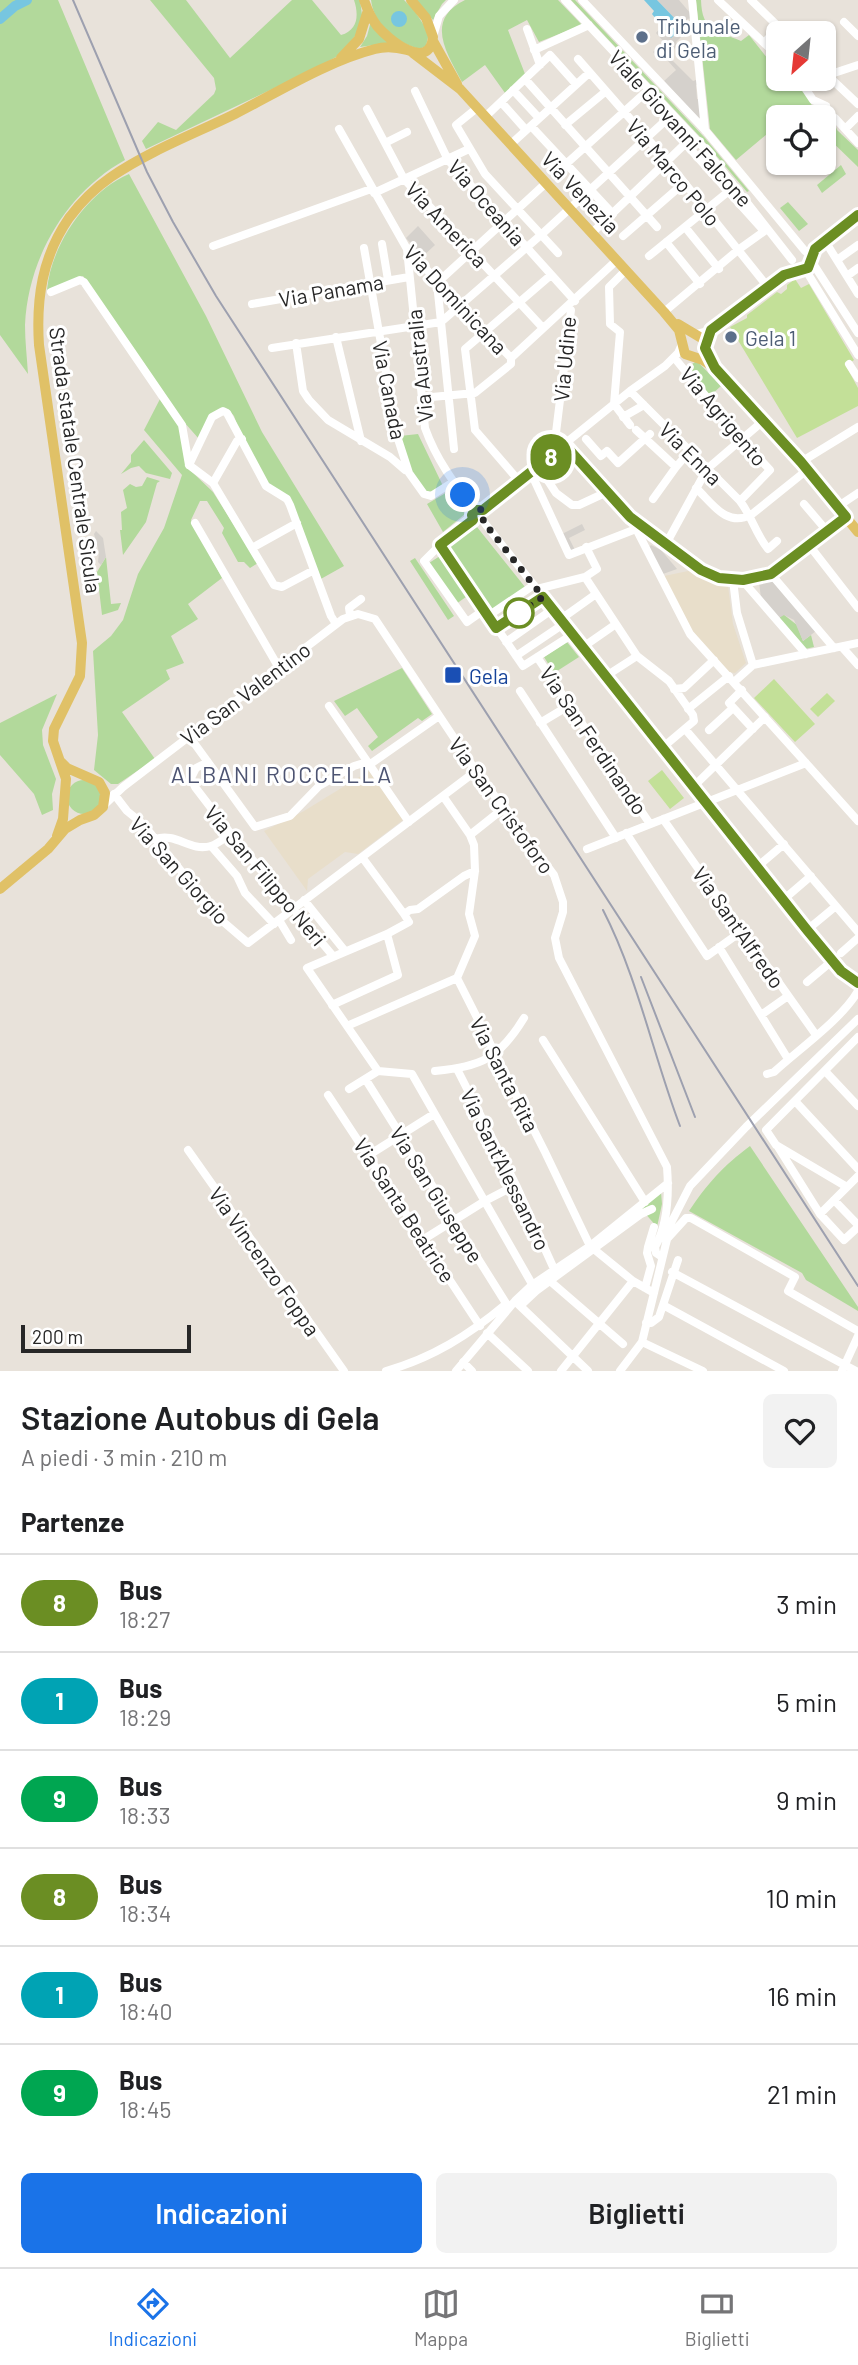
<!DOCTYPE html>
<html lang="it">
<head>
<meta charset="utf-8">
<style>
  body { margin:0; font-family:Barlow,sans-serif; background:#f2f2f2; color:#202124; height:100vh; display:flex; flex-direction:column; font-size:26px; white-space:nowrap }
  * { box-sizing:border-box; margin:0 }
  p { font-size:23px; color:#757577 }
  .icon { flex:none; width:38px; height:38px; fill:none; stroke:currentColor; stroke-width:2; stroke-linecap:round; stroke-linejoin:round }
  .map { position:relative; height:1371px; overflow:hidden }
  .side { display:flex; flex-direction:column; background:#fff; flex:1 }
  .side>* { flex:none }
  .badge { padding:0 14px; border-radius:23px; font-size:24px; line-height:46px }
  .needle { width:46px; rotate:207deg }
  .fabs { position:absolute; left:766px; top:21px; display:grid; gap:14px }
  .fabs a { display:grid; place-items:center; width:70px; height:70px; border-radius:10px; background:#fff; box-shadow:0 2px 5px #0004; font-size:35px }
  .scale { position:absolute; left:21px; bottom:18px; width:170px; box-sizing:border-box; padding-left:7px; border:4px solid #272727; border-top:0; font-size:19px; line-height:24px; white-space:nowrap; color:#272727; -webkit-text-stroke:5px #fff; paint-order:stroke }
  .you { position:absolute; width:35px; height:35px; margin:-18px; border:5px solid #fff; border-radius:50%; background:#1a73e8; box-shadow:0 0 0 10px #1a73e833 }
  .map>.badge { position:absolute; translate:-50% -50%; box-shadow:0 0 0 4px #fff }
  h2 { padding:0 21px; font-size:26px; line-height:63px }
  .round { display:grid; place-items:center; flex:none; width:74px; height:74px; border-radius:10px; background:#f2f2f2 }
  .headline { display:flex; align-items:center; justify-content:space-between; height:119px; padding:0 21px }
  h1 { font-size:33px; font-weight:600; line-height:52px }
  .cta { display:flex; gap:14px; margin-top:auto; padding:14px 21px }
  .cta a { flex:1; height:80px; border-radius:10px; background:#1a73e8; color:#fff; font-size:28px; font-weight:600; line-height:80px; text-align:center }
  .cta a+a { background:#f2f2f2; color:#202124 }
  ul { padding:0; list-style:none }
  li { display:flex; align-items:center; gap:21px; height:98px; padding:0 21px; border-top:2px solid #e0e0e0 }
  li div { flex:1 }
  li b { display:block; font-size:26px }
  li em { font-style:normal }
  li .badge { min-width:77px; font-weight:700; text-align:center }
  .dock { display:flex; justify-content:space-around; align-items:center; height:98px; border-top:2px solid #e0e0e0; background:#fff; font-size:19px; color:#757577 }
  .dock a { display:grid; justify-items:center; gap:4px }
  .dock .selected { color:#1a73e8 }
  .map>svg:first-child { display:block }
  .education { fill:#e8deca }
  .green { fill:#b2d99b }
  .pitch { fill:#c3e098 }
  .plaza { fill:#d5d1cc }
  .water { fill:#77c6e0 }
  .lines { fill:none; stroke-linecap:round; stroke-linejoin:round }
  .river { stroke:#77c6e0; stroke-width:10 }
  .minor { stroke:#fff; stroke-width:8 }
  .major { stroke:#e0c167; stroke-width:10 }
  .rail { stroke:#9da0af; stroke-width:2 }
  .line-casing { stroke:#fff; stroke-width:16 }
  .line { stroke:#6b8e23; stroke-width:10 }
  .walk { stroke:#272727; stroke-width:7; stroke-dasharray:0 12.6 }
  .service-dot { fill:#5c6f8a; stroke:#fff; stroke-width:2.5 }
  .stop-dot { fill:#fff; stroke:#6b8e23; stroke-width:3.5 }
  .transit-dot { fill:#1a4fb4; stroke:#fff; stroke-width:2.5 }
  .labels { text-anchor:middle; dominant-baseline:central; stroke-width:6; stroke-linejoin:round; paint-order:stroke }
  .service-label { font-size:21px; fill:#4e5e75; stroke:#fff; text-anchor:start }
  .street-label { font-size:21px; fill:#272727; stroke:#fff }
  .transit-label { font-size:21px; fill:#164399; stroke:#fff; text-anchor:start }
  .neighbourhood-label { font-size:23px; letter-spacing:2px; fill:#4d5472; stroke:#fff }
</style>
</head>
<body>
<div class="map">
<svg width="858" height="1371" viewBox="0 0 858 1371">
  <rect width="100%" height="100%" fill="#e8e2da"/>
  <path class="education" d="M693 570 708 581 728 586 733 624 746 663 735 673 728 672 688 626 664 576Z
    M369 771 403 820 358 854 345 852 308 879 307 891 264 831 304 811Z"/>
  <path class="green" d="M0 0H58L125 160C66 193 28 258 25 325 25 341 27 358 28 374L0 335Z
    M150 0H186L230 58 292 0H312L341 35C358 30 359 15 354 0H360L362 15 357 34 338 56 308 72 146 149 142 141 158 122 176 130 214 94 216 89 214 78Z
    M371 0H404L414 10 429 33 426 46 420 49C397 43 374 26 371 0Z
    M415 0H446L442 4 433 20Z
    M465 0H558L582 25 539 42 527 20 508 30 525 74 505 93 485 65 462 82C447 53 424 20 465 0Z
    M571 0H575L705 138 749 191 747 192 703 140Z
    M696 0H701C702 32 716 30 741 41L749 35 772 64 779 67V79H796L804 88 812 106 831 114 837 130 858 150V167L824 134V117H810L802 105 786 117H779V124L736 160 710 129Z
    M371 21 388 43 360 47 367 36Z
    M841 165 846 174 822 193 817 185Z
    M129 174 206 316 262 432 344 566 319 580 294 508 266 482 242 439 234 416 228 409C210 406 206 425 199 439L184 422 83 276 47 290C51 245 87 192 129 174Z
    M788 202 808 224 799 231 780 208Z
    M697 361 721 386 710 396 687 367Z
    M160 399 178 424 190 470 213 492 258 563 250 568 244 562H238L222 533 224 528 207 501H200L191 520 222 578 188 604 198 619 171 636 184 663 166 670 170 679 122 712 155 759 118 784H111L94 770 98 735 93 651 111 636 123 620 138 574 164 528 182 475 144 430Z
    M418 434 443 486 432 492 426 491 411 472 400 436Z
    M144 440 172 473 170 479 146 473 139 466 131 468 121 474 131 462V455Z
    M147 477 160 481 157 483 146 522 123 555 120 530H122L121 512 127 508 123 490 130 484 136 487 142 486Z
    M449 491 465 514 443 532 427 504Z
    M477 527 525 587 492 610 447 547Z
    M440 556 466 597 456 604 429 563Z
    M106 557 111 604 121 603 118 610 102 615 97 572Z
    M415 558 454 616 448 620 410 561Z
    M783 614 797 625 803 641 811 635 814 647 805 649 779 618Z
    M567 642 579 657 554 673 544 657Z
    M402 668 432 714 422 721 418 718 372 751 368 746 378 737 357 708 345 716 334 701Z
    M57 694 42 730 43 745 56 779 52 794 53 810 42 815 34 794 0 755V723Z
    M67 797a17 17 0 1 1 34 0a17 17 0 1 1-34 0Z
    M750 1146 858 1307V1311L806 1280 802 1273 689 1211C708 1183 723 1166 750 1146Z
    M661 1192 662 1204 657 1227 643 1211 595 1247Z"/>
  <path class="pitch" d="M795 279 801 288 809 284 854 360 846 366 858 388V406L797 438 730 327 747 318V315L777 292 781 294 787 289V285Z
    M774 679 815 724 795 742 754 698Z
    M827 693 835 701 818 717 810 709Z
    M662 770 684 798 670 809 648 781Z"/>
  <path class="plaza" d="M657 0H679L691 14 692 18 687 19 689 28 693 29 691 32 688 30 676 42 678 45 672 51 671 59 693 81 696 80 699 82V84L696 85 697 99H701L700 120 664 81 676 70 660 52 656 55 653 52 664 42 656 33 661 27 671 38 683 27Z
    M418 226 435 245 422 257 406 238Z
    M582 524 585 530 569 538 576 552 569 555 560 535Z
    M96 531 103 538 105 551 106 557 101 565 98 562 99 552 94 534Z
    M651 545 661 550 677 569 663 574 649 547Z
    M769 579 773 580 816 631 803 641 794 620 784 615 779 618 761 598 759 582Z"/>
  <path class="water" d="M644 0H657L683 27 671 38 652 14 654 11Z
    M391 19a8 8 0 1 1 16 0a8 8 0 1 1-16 0Z"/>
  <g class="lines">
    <path class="river" d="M0 19 15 6 27 0"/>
    <path class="minor" d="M565 0 705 149 792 260
      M582 0 705 130 805 251
      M692 0 705 130
      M718 0 779 57
      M751 0 785 33
      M844 22 858 36
      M527 29 540 65
      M433 37 439 16 454 0
      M764 43 779 27
      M534 50 589 25
      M578 59 667 161 767 286
      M824 72 858 104
      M828 75 858 65
      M525 79 657 227
      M799 79 813 100 826 106
      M513 90 539 118
      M415 91 448 160 575 301
      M501 102 526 130
      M477 108 456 125 485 174 558 253
      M367 109 404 179 543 328
      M485 117 550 55 576 84
      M835 118 858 143
      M666 119 665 121 764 231
      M565 125 605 92
      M531 126 613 214
      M339 129 407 249 511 358
      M845 129 858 116
      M385 143 407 132
      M511 144 589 73
      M566 164 646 92
      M546 183 437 283 441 322 542 234 665 121
      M374 193 469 149
      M685 227 719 269
      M592 233 688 141
      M623 236 684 183
      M825 241 858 294
      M666 242 700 284
      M382 244 388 280
      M213 246 371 189
      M364 248 398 439 409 473 424 494 431 496 453 482
      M407 249 425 428C436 459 455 485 475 510
      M813 250 858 215
      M649 256 729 191
      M837 260 858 245
      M812 262 858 333
      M805 269 858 355
      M626 270 609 287 610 324 620 332 614 404 630 425
      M847 276 858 268
      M51 292 80 280 84 282 182 425 189 465
      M252 304 409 277
      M664 312 738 250 766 230
      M696 334 711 330 784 275 808 268 815 249
      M336 337 361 441
      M296 343 303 391 309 400 328 420 390 457 405 470
      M272 348 441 322 454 449
      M677 361 741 439 770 470 740 501
      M849 364 858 378
      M630 391 740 501C752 517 756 534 768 549L777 541
      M421 398 475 393 511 364V358L617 260
      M623 417 644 405
      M636 430 676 467
      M586 439 601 456 607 451 618 463 650 434
      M565 445 630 517 690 634 858 821
      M556 453 554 449 571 310 568 307
      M801 462 858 427
      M189 465 212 417 223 411 227 413 266 486 287 499 290 505 331 616 336 624
      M189 465 213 483 274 585 282 587 314 570
      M539 467 556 493 572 505H579L607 492
      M531 473 569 555 636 529
      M520 482 475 430 465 349 551 275
      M213 483 237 441 242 439
      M696 488C713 504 726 527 751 515L807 470
      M653 499 676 467 689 452
      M804 504 827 531
      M837 507 858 493
      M483 510 630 391 665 366 678 353 682 344
      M632 519C670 547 722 602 773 572 799 557 822 536 846 517
      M473 520 440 545 424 561 467 622 484 610
      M483 521 807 930 841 971 858 983
      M195 523 279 668
      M666 544 707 469 763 421
      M440 545 523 666 573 634
      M809 545 858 608
      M252 548 297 523
      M771 574 834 648
      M585 577 637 656 669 681 693 715 694 721 662 748
      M733 580 737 613 753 665
      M742 580 806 654
      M537 589 585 577 597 569 586 547
      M350 615 349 608 361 599
      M488 616 534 585
      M561 619 596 594
      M496 628 543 597
      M506 642 553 609
      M583 647 616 624
      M842 647 858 665
      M516 656 565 623
      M537 657 650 824
      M606 676 637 656
      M734 682 753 665 858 643
      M674 689 684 688 714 660
      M742 690 729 703 753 729
      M520 691 616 838
      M329 706 409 822
      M688 709 729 676
      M540 723 570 705
      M685 729 858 932
      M709 730 733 708
      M189 736 255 827 290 816 319 786 354 766 367 762
      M208 762 196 768 191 778 195 787 231 834 333 956
      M369 765 439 716
      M693 787 765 717
      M114 794 127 811 143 824 220 919 248 943 476 771
      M443 796 470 835 474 845 475 871 469 914 475 936 457 978 545 1152 590 1246 633 1281 654 1293
      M103 806 123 787 343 619 358 614 375 619 476 771 554 875 563 902V912L555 938 559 958 667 1167C669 1192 668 1224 655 1247L656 1253 662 1257
      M663 819 816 1035
      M626 833 707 956 742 931
      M470 835 504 808
      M155 839C177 832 189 852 211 846 217 844 225 838 231 834
      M211 846 237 876 245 893 274 924
      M587 849 806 763
      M362 857 404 914
      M757 867 784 844
      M304 900 345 951
      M783 900 811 876
      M279 920 291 940
      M807 930 836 906
      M719 947 788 1059
      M841 953 858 938
      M807 982 832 961
      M332 1005 398 975 387 934
      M761 1015 788 996
      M347 1026 457 978
      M543 1040 645 1202
      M457 1069 516 1185 554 1269
      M378 1071 412 1074 536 1291
      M435 1071C482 1066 499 1059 524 1018
      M825 1071 858 1106
      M767 1074 774 1072C799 1049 842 1019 858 991
      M366 1080 509 1308
      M349 1089 378 1071 307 968 387 934 409 922 404 914 410 910 418 909 464 876 475 871
      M328 1095 480 1326
      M795 1101 858 1169
      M778 1147 820 1214 844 1240 858 1227
      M188 1150 344 1371
      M369 1155 434 1114
      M847 1187 776 1145 766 1130 858 1037
      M834 1200 858 1225
      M820 1214 858 1176
      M424 1239 485 1201 516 1185
      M666 1240 686 1218H691L795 1277 788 1291 858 1331
      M672 1272 856 1371
      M550 1281 623 1344
      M645 1288 651 1266 647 1253 648 1247 654 1227
      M517 1303 588 1371
      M663 1305 784 1371
      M520 1306 536 1291 641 1214 652 1209
      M646 1323H651L659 1317 678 1260
      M487 1333 528 1371
      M642 1342 703 1371
      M463 1362 472 1371
      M386 1371C432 1358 469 1335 506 1304
      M456 1371 515 1301 532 1285 590 1246 668 1183
      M561 1371 633 1281
      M620 1371 642 1342 671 1223 690 1186 746 1127 858 1019
      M842 1371 858 1336"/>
    <path class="major" d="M364 0C367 9 371 18 377 26 388 39 429 73 433 37L426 18 411 0
      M433 41 457 84
      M413 53 460 89 664 312 679 330 685 354 703 360 715 368
      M341 58 359 39 368 10
      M678 324 703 339 707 354 715 368 801 462 858 532
      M57 836 63 819 66 779 53 741 54 729 80 676 82 643 39 345C36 299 42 257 69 218 81 202 95 188 111 177 149 151 194 134 235 114 278 92 328 61 375 49 386 46 396 47 407 50
      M0 889 48 849 65 829 80 820 94 815 103 807 105 793 99 782 67 768 61 762"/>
    <path class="rail" d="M73 0 147 172 173 222 216 296 858 1286
      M603 910C638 978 653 1055 680 1126
      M641 977 695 1117"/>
  </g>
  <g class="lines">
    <defs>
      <path id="line" d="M858 215 815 249 808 268 784 275 711 330 705 348 715 368 801 462 846 517 771 574 743 580 719 578 701 570 630 517 565 445 483 510H475L472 515 473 520 440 545 496 628 543 597 807 930 841 971 858 983"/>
    </defs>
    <use href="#line" class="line-casing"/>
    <use href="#line" class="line"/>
    <path class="walk" d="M463 495 475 510 480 509 485 513 483 521 543 597 512 617 519 613"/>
  </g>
  <g class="service-dot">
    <circle cx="642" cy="37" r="7"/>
    <circle cx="731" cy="337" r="7"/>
  </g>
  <circle class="stop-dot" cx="519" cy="613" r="14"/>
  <rect class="transit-dot" x="444" y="666" width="18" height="18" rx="3.5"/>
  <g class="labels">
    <g class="service-label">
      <text x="656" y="25">Tribunale<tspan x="656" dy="24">di Gela</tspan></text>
      <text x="745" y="337">Gela 1</text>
    </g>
    <g class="street-label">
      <text transform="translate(681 128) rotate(48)">Viale Giovanni Falcone</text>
      <text transform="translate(674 172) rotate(50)">Via Marco Polo</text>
      <text transform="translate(581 192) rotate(47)">Via Venezia</text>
      <text transform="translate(487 202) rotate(49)">Via Oceania</text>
      <text transform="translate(447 224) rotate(47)">Via America</text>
      <text transform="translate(331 290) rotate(-10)">Via Panama</text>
      <text transform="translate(456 299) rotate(47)">Via Dominicana</text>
      <text transform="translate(564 359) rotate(-85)">Via Udine</text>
      <text transform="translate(419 366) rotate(-96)">Via Australia</text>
      <text transform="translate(390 390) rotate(79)">Via Canada</text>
      <text transform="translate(724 416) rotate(50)">Via Agrigento</text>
      <text transform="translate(691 453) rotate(45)">Via Enna</text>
      <text transform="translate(76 460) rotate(82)">Strada statale Centrale Sicula</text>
      <text transform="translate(245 693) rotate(-37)">Via San Valentino</text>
      <text transform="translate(594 740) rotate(56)">Via San Ferdinando</text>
      <text transform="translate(502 805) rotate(54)">Via San Cristoforo</text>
      <text transform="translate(180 870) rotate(48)">Via San Giorgio</text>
      <text transform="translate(266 875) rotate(50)">Via San Filippo Neri</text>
      <text transform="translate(739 927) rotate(55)">Via Sant'Alfredo</text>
      <text transform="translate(505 1074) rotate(63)">Via Santa Rita</text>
      <text transform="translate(506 1169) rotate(64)">Via Sant'Alessandro</text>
      <text transform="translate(437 1194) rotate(58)">Via San Giuseppe</text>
      <text transform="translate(405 1210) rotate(57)">Via Santa Beatrice</text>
      <text transform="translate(265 1261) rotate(55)">Via Vincenzo Foppa</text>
    </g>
    <g class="transit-label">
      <text x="469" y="675">Gela</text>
    </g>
    <g class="neighbourhood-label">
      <text x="282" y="774">ALBANI ROCCELLA</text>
    </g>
  </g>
</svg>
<div class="fabs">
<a><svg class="needle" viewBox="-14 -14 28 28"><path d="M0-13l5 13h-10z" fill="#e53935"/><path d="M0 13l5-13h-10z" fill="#757577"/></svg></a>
<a><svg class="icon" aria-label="locate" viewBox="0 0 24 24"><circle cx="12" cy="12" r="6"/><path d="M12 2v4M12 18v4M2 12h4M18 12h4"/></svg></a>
</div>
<div class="scale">200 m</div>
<div class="you" style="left:463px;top:495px"></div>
<b class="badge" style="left:551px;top:457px;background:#6b8e23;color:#fff">8</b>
</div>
<section class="side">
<div class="headline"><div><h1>Stazione Autobus di Gela</h1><p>A piedi · 3 min · 210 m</p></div><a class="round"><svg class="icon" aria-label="heart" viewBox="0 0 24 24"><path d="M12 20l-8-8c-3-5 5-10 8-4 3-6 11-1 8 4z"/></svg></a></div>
<h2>Partenze</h2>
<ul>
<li><span class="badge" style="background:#6b8e23;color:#fff">8</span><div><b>Bus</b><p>18:27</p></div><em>3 min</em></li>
<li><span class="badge" style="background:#00a3b4;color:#fff">1</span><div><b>Bus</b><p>18:29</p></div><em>5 min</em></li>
<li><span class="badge" style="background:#00a651;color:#fff">9</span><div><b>Bus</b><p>18:33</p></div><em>9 min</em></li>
<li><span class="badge" style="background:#6b8e23;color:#fff">8</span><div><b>Bus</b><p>18:34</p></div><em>10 min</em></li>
<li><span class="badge" style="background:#00a3b4;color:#fff">1</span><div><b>Bus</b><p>18:40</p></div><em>16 min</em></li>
<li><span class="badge" style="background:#00a651;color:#fff">9</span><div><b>Bus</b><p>18:45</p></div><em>21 min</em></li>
</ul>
<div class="cta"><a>Indicazioni</a><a>Biglietti</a></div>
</section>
<nav class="dock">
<a class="selected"><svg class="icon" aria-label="directions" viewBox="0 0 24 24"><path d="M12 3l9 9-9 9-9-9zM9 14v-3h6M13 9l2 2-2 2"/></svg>Indicazioni</a>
<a><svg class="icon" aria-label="map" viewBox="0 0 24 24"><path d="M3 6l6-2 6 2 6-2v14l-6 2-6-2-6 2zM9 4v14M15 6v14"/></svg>Mappa</a>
<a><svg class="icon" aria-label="tickets" viewBox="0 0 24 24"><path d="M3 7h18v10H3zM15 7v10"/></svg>Biglietti</a>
</nav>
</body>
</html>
